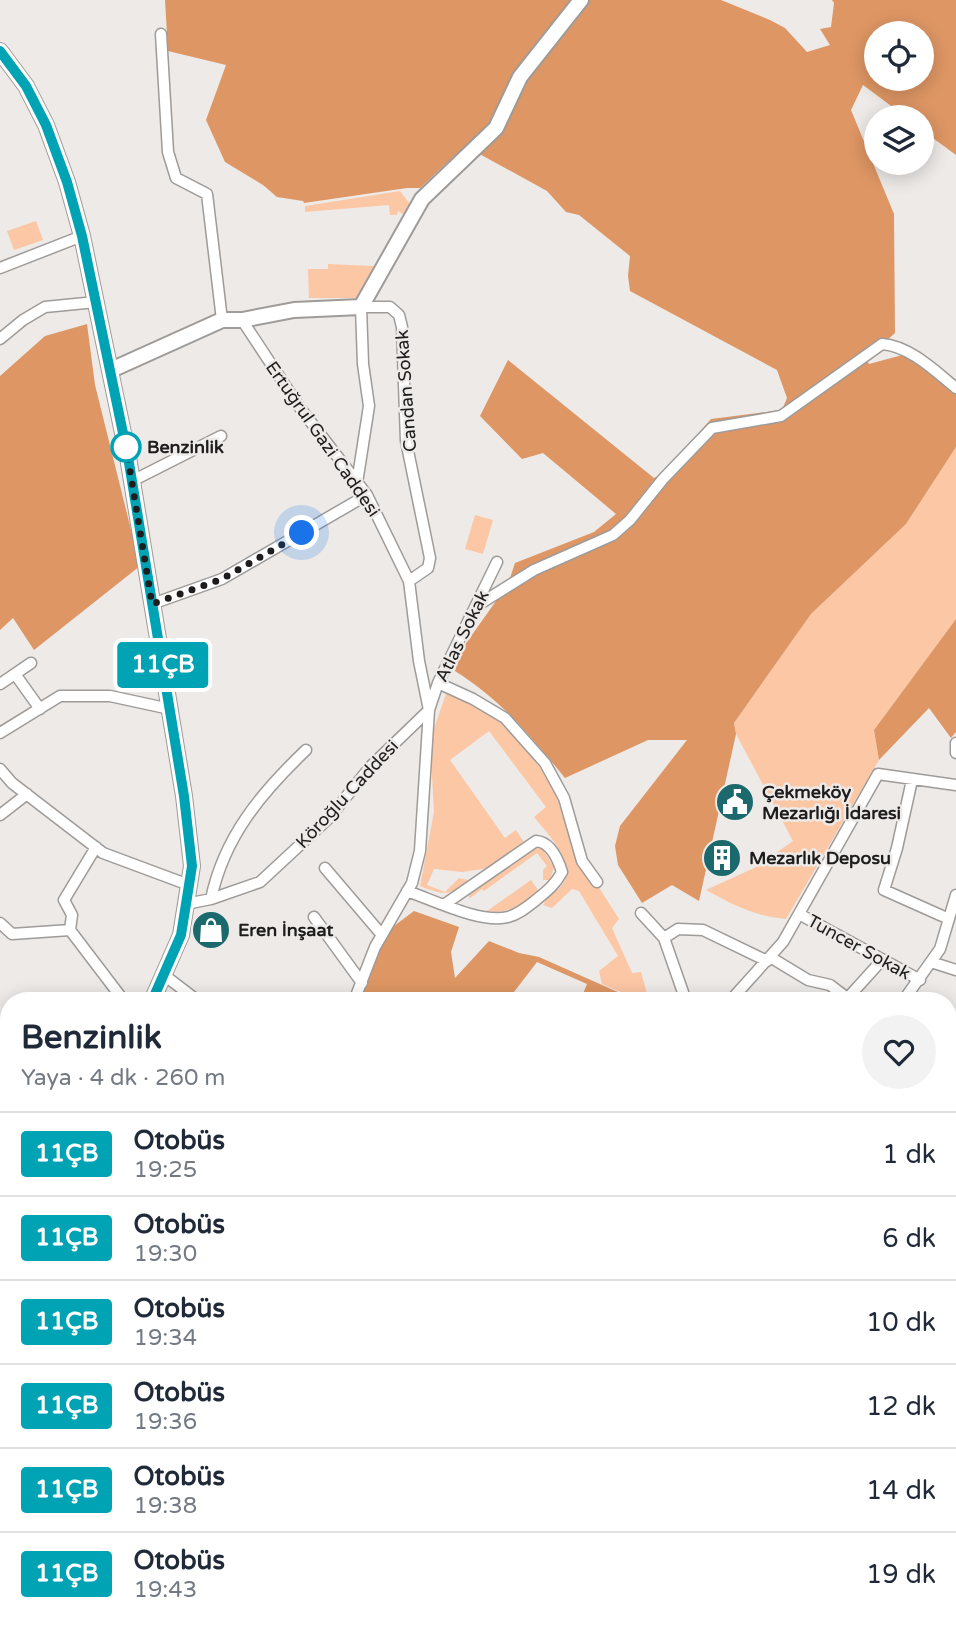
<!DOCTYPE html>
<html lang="tr">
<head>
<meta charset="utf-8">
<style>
  body { margin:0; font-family:"Varela Round",sans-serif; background:#f2f2f3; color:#1f2937; height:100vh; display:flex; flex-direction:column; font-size:26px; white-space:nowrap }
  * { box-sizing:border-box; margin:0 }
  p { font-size:23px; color:#747a83 }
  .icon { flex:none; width:38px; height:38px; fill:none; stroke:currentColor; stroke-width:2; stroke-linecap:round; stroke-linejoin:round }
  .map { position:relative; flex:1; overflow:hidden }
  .sheet { position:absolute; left:0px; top:992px; width:957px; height:639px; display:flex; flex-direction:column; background:#fff; border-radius:28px 28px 0 0; box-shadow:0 4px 18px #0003 }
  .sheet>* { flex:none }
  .badge { padding:0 14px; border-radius:5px; font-size:24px; line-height:46px }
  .tools { position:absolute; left:864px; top:21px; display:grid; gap:14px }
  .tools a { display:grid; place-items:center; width:70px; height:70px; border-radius:50%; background:#fff; box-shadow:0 4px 18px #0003; font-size:35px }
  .you { position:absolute; width:35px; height:35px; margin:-18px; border:5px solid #fff; border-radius:50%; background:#1a73e8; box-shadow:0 0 0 10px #1a73e833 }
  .map>.badge { position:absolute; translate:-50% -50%; box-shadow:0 0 0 4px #fff }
  .round { display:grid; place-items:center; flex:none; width:74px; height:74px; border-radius:37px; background:#f2f2f3 }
  .headline { display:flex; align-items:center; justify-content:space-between; height:119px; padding:0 21px }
  h1 { font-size:33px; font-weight:800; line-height:52px }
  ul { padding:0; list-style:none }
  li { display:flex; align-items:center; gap:21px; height:84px; padding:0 21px; border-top:2px solid #e0e1e3 }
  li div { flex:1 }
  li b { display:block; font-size:26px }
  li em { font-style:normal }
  li .badge { min-width:77px; font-weight:700; text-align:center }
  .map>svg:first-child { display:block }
  .green { fill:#fcc7a5 }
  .forest { fill:#de9664; fill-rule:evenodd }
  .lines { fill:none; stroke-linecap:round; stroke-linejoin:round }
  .street-casing { stroke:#9e9b99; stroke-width:13 }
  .secondary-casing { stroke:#9e9b99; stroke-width:18 }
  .street { stroke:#fff; stroke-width:10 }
  .secondary { stroke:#fff; stroke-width:14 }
  .line-casing { stroke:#fff; stroke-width:16 }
  .line { stroke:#00a3b4; stroke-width:10 }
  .walk { stroke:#1e1c1c; stroke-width:7; stroke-dasharray:0 12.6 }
  .stop-dot { fill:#fff; stroke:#00a3b4; stroke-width:3.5 }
  .labels { text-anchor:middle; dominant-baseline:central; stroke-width:5; stroke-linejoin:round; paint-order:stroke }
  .street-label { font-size:18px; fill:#1e1c1c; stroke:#edeae8 }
  .stop-label { font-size:18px; font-weight:bold; fill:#1e1c1c; stroke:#edeae8; text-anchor:start }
  .poi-label { font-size:18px; font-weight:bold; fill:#1e1c1c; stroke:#edeae8; text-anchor:start }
</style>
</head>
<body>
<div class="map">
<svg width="956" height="1630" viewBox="0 0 956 1630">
  <rect width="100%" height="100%" fill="#edeae8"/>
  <path class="green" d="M400 191 410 204 404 215 398 211 397 215H390L389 205 305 212V206Z
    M36 221 43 240 14 250 7 231Z
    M328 264 374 266 363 290 358 298H309L308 269H328Z
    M956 447V619L874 730 879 760 786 919C757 917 731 904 706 890L754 868 793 841 736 734 734 723 811 614 906 524Z
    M475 515 493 520 483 554 465 549Z
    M447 691 499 719 537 763 554 789 578 862 600 889 619 919 612 928 632 973 641 972 649 1001H642L602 984 599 971 618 956 579 891 572 889 552 908 543 905C547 896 560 891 565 880 573 859 546 832 534 817L546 807 489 731 450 760 505 838 516 830 524 842 489 868 462 872 434 869 427 885 445 892 459 878 468 880C453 898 440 894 420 886L434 812 430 740Z
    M538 847 542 848 554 867 550 880H543V870L547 866 537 853 484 891 482 889 469 899V894Z
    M531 880 538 890 536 894C519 905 508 915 487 911Z"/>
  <path class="forest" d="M165 0H721L770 20 785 28 807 52 830 45 820 29 831 27 834 3 832 0H956V155L922 130V117H906L863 85 851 110 894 214 895 333 866 359 869 364 906 354 956 383V447L906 524 811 614 734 723 736 734 699 901 672 885 642 903 618 865 615 846 620 826 687 740H648L565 778C531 736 501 700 455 671L462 649 508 584 515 563 594 532 616 514 543 453 522 459 480 416 508 360 654 478 663 473 711 419 782 410 787 398 777 370 630 291 628 276 630 256 579 215 566 212 547 191 465 146 420 188H407L304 203 303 201 277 197 263 185 225 162 206 120 226 65 168 51ZM877 33H922V79H877Z
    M87 324 95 385 140 566 34 650 13 618 0 630V376L45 336Z
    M956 619V732L951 738 929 708 879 760 874 730Z
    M414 911 459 927 451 952 455 978 489 941 519 953 539 957 638 1001H580L587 984 537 962 507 1001H379L358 992 382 935Z
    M956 1347V1630H559L558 1622H948V1361Z"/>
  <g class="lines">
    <defs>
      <path id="street" d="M161 34 168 152 176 178 207 194 222 320
        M0 268 82 236
        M242 320 300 408 367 495 409 581 419 661 429 710 420 851 412 883 375 947 354 1001
        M0 339 23 320 45 307 96 302
        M132 481 221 436
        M357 483 369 406 363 364 361 307H390L399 315 402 327 406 441 430 558 428 568 409 581
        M152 604 222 579 367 495
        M478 605 534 570 613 535 630 520 663 479 712 428 781 416 882 344C910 346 935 371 956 388
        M15 674 40 709
        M438 683 473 699 505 718 545 763 564 798 582 861 597 882
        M0 684 31 663
        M0 733 60 696H110L170 709
        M956 743V753
        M0 769 12 783 103 853 189 885
        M912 780 897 848 884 890 949 919
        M0 815 27 794
        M325 868 382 935
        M407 891C433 900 481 924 508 917 519 914 527 907 536 900 547 891 555 885 562 872 558 859 550 842 536 841L445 904
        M211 899C224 837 261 793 306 750
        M186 904 211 899 260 882 329 818 371 766 429 710 438 683 497 562
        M641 913 664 938
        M799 914 920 980
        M314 917 362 983
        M0 923 12 934 70 930 124 1001
        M70 930 72 915 64 900 96 847
        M770 957 808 980 830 985 847 998
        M931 962 956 970
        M164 975 198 1001
        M372 1001H373
        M686 1001 664 938 678 929 703 930 767 961
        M730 1001 783 942 878 774 956 785
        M845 1001 882 960
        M903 1001 940 949 956 895
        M948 1067 956 1069
        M8 1112 9 1144
        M948 1121 956 1118
        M948 1157 956 1154
        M0 1225 9 1229
        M0 1258 9 1243
        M948 1266 956 1267
        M948 1314 956 1298
        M0 1449 8 1443
        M0 1504 9 1508
        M70 1622V1630
        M201 1622 207 1630
        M280 1622 285 1630
        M472 1622 474 1630
        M147 1630 151 1622
        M180 1630 184 1622
        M264 1630 271 1622
        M333 1630 335 1622
        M377 1630V1622"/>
      <path id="secondary" d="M0 51 26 86 46 125 67 182 82 236 128 457 184 796 192 866 181 935 152 1001
        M111 370 222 320H242L294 310 361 307 422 199 496 128 520 77 581 0
        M0 1594 9 1573
        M0 1611 9 1590"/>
    </defs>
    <use href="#street" class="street-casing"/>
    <use href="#secondary" class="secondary-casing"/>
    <use href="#street" class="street"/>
    <use href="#secondary" class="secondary"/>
  </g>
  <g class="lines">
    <defs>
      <path id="line" d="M0 51 26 86 46 125 67 182 82 236 128 457 184 796 192 866 186 904 181 935 152 1001"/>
    </defs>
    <use href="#line" class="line-casing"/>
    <use href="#line" class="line"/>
    <path class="walk" d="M126 447 152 604 222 579 302 533"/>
  </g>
  <defs>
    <symbol id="civic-disc" viewBox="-11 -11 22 22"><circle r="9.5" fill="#1c696d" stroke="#edeae8"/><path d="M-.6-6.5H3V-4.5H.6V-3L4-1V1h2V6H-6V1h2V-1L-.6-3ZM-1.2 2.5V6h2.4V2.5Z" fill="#fff"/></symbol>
    <symbol id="building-disc" viewBox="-11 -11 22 22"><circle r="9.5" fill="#1c696d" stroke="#edeae8"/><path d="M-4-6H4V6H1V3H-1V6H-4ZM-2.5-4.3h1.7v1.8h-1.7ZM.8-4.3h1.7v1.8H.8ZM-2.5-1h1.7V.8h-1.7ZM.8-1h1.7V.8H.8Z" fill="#fff"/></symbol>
    <symbol id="shop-disc" viewBox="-11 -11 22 22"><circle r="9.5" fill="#1c696d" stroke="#edeae8"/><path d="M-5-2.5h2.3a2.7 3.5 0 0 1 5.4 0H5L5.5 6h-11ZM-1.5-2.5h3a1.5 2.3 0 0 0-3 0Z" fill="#fff"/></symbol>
  </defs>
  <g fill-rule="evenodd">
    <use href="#civic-disc" x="713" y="780" width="44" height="44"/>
    <use href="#building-disc" x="700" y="836" width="44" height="44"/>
    <use href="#shop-disc" x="189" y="908" width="44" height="44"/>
  </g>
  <circle class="stop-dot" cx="126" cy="447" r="14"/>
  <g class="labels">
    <g class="street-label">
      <text transform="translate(406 391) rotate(-94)">Candan Sokak</text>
      <text transform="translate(323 439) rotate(55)">Ertuğrul Gazi Caddesi</text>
      <text transform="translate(462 636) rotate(-64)">Atlas Sokak</text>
      <text transform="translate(347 794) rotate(-47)">Köroğlu Caddesi</text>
      <text transform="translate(859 947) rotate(29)">Tuncer Sokak</text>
    </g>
    <g class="stop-label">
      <text x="147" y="447">Benzinlik</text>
    </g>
    <g class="poi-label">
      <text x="762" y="792">Çekmeköy<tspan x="762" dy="21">Mezarlığı İdaresi</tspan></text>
      <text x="749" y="858">Mezarlık Deposu</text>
      <text x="238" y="930">Eren İnşaat</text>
    </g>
  </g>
</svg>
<div class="tools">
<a><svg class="icon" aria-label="locate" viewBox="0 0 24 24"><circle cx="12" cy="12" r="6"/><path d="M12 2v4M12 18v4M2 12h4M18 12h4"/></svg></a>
<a><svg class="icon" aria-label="layers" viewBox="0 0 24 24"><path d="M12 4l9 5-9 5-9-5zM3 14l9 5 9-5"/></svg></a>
</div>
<div class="you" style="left:302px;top:533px"></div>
<b class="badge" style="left:163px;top:665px;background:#00a3b4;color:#fff">11ÇB</b>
<section class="sheet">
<div class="headline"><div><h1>Benzinlik</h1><p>Yaya · 4 dk · 260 m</p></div><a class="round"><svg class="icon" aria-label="heart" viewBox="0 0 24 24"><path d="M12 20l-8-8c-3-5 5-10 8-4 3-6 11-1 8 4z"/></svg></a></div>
<ul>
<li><span class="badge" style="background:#00a3b4;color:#fff">11ÇB</span><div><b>Otobüs</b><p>19:25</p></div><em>1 dk</em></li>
<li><span class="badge" style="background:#00a3b4;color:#fff">11ÇB</span><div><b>Otobüs</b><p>19:30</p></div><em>6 dk</em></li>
<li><span class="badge" style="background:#00a3b4;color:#fff">11ÇB</span><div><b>Otobüs</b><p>19:34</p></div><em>10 dk</em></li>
<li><span class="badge" style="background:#00a3b4;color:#fff">11ÇB</span><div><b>Otobüs</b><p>19:36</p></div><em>12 dk</em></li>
<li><span class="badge" style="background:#00a3b4;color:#fff">11ÇB</span><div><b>Otobüs</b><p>19:38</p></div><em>14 dk</em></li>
<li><span class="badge" style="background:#00a3b4;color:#fff">11ÇB</span><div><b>Otobüs</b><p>19:43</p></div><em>19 dk</em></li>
</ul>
</section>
</div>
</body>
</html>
